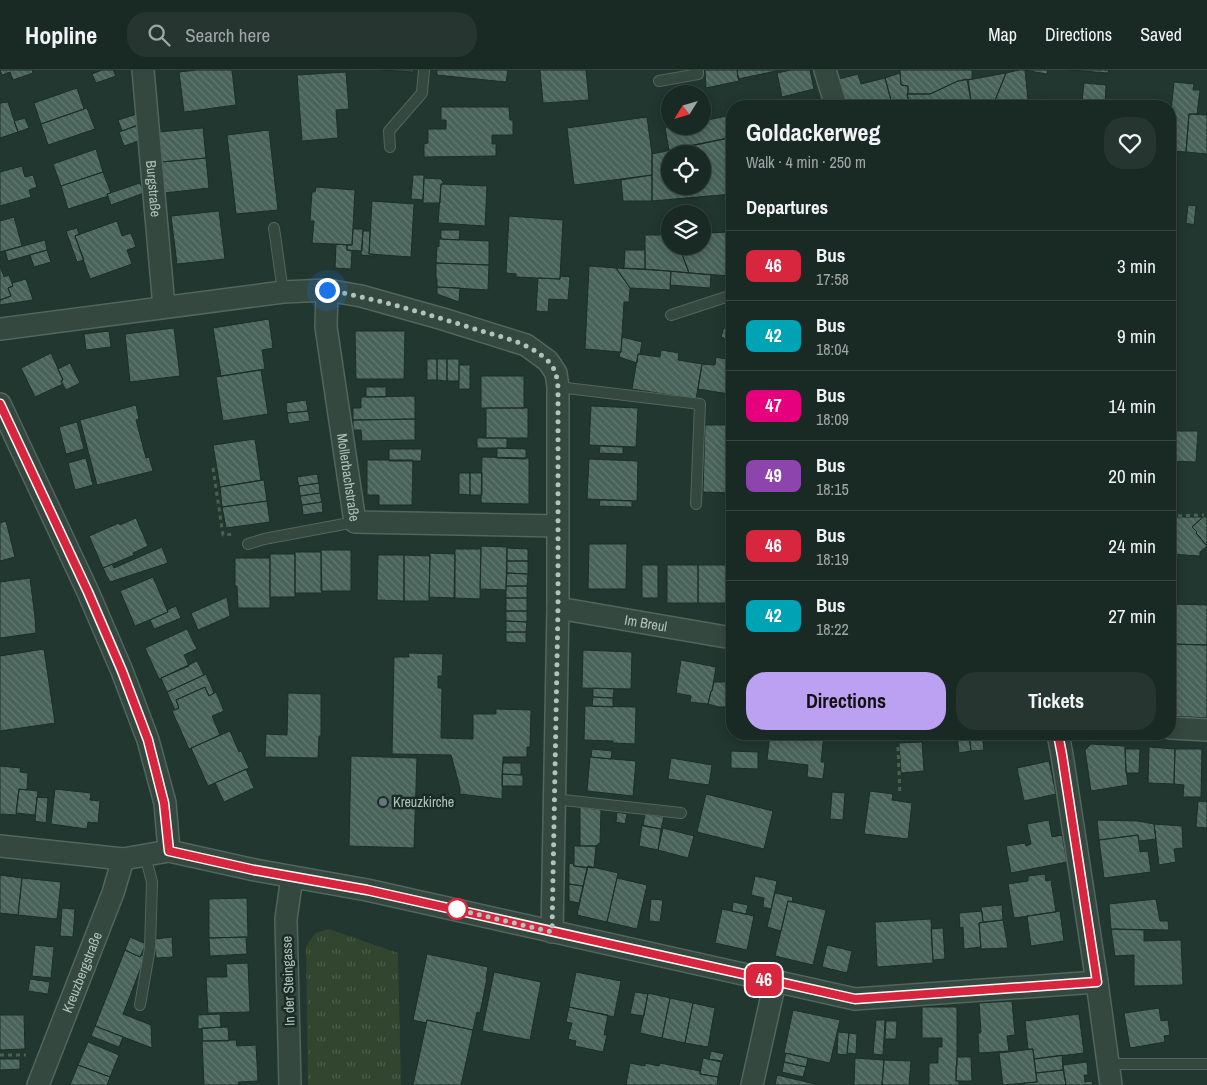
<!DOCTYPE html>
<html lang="en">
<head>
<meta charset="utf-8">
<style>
  body { margin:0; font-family:"Archivo Narrow",sans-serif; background:#263530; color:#f1f3f6; height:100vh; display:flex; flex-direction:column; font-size:19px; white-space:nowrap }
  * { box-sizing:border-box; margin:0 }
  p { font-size:16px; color:#9fa6a6 }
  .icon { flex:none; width:28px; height:28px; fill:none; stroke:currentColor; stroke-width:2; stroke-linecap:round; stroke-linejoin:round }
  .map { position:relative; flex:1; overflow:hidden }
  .side { position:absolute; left:726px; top:30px; width:450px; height:640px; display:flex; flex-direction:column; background:#192923; border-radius:20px; box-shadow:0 2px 12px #0003,0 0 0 1px #374541 }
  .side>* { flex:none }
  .badge { padding:0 10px; border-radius:8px; font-size:18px; line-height:32px }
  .needle { width:32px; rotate:233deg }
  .tools { position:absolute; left:661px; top:15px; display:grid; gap:10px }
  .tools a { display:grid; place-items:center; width:50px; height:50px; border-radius:50%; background:#192923; box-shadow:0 2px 12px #0003,0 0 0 1px #374541; font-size:25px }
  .you { position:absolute; width:25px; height:25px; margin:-12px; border:4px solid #fff; border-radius:50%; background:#1a73e8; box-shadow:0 0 0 8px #1a73e833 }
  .map>.badge { position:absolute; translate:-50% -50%; box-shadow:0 0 0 2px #fff }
  h2 { padding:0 20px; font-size:19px; line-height:45px }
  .round { display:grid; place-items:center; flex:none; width:52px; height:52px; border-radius:20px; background:#263530 }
  .summary { display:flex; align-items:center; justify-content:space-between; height:85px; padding:0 20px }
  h1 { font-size:24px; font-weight:700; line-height:38px }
  .cta { display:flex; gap:10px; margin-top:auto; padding:10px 20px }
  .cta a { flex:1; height:58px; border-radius:20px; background:#bca0f2; color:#111; font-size:20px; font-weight:700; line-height:58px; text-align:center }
  .cta a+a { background:#263530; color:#f1f3f6 }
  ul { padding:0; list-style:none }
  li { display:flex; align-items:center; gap:15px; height:70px; padding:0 20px; border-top:1px solid #374541 }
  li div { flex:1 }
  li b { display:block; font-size:19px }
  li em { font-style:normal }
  li .badge { min-width:55px; font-weight:700; text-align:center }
  header { display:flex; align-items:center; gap:30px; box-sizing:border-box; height:70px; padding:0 25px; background:#192923; border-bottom:1px solid #374541 }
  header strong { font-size:24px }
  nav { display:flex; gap:28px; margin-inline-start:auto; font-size:18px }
  .search { width:350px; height:45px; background:#263530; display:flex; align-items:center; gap:12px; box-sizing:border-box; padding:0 18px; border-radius:20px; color:#9fa6a6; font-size:19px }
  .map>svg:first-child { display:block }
  .grass { fill:url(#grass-tufts) }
  .building { fill:url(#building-back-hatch); stroke:#1c2e27; fill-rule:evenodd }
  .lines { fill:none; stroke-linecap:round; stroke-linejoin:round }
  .service-casing { stroke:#52655e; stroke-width:12 }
  .minor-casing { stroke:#52655e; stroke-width:24 }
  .path { stroke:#4c6150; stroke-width:3; stroke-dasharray:4 4; stroke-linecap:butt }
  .service { stroke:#354840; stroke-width:10 }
  .minor { stroke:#354840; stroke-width:21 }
  .line-casing { stroke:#fff; stroke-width:11 }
  .line { stroke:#d7263d; stroke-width:8 }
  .walk { stroke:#afc4bd; stroke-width:5; stroke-dasharray:0 9 }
  .worship-dot { fill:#6b7280; stroke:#1a2c25; stroke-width:2 }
  .stop-dot { fill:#fff; stroke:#d7263d; stroke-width:2.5 }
  .labels { text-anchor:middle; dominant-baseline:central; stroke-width:5; stroke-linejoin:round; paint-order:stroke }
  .street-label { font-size:14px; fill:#afc4bd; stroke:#1a2c25 }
  .poi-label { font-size:14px; fill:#afc4bd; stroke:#1a2c25; text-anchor:start }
</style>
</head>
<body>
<header>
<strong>Hopline</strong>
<div class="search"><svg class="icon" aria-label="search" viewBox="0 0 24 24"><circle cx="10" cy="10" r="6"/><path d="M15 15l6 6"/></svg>Search here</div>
<nav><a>Map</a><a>Directions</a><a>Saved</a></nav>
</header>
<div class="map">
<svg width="1207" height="1015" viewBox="0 0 1207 1015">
  <defs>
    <pattern id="grass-tufts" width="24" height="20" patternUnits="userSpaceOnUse" patternTransform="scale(1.25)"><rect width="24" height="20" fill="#31452f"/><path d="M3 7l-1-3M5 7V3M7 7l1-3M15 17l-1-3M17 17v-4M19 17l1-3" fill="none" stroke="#4c5e4b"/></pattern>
    <pattern id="building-back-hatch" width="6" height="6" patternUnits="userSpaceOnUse" patternTransform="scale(1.25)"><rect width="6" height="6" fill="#49635a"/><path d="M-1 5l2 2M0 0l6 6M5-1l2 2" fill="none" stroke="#617870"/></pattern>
  </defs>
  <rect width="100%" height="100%" fill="#21372f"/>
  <path class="grass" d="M329 859 398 883 401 1015H308L306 877 315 863Z"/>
  <path class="building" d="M0 0H32L33 3 13 10 10 2 2 5Z
    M102 0H113L116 6 96 13 92 4Z
    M197 0H232L236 35 184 42 179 2Z
    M382 0H414L413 2Z
    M437 0H508L506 12 437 5Z
    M540 0H586L589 30 543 33Z
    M705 0H737L739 11 706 18Z
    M737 0H781L738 9Z
    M791 0H810L814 19 782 27 777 3Z
    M900 0H972V9L958 11 930 24H908V16L901 15Z
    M1019 0H1025L1028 30 994 33 1006 3Z
    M1024 0H1048L1047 4Z
    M1069 0H1109L1108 3Z
    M346 2 349 39 336 40 338 68 302 71 297 5Z
    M900 3 901 15 908 16V24H907L910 36H893L892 34 885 8Z
    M1006 3 994 33 972 36 968 10Z
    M858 4 861 14 885 8 892 34 886 36H846L839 9Z
    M967 9 971 32 955 36H910L907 24H930L958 11Z
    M1174 12 1194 14 1193 20H1200L1197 44H1189L1186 82 1170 81V41H1171Z
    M1084 13 1106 15 1105 36H1043V29L1082 32Z
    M77 18 84 39 41 54 34 33Z
    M1030 30 1031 36H995L994 33Z
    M8 32 18 62 0 68V33Z
    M441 37H509L510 50H513V65H492V74H496V86L424 87V74L428 73V59H446V50H441Z
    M87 38 95 59 48 75 41 54Z
    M137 44 140 54 122 61 118 50Z
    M1189 44 1207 45V84L1186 82Z
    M732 45V67L669 80 665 58 673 56H702V51Z
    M647 47 652 84V105L574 115 567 58Z
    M25 48 29 58 18 62 14 51Z
    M136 56 141 70 124 76 119 62Z
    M203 58 206 88 161 92 158 62Z
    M269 60 278 140 236 144 227 65Z
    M730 68 732 90V124L652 131V84ZM670 84H702V116H670Z
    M96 79 103 102 61 116 53 94Z
    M206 88 209 118 164 123 161 92Z
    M22 96 25 107 33 105 37 117 29 120 31 127 0 136V102Z
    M103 102 111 123 107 124 108 126 68 139 61 116Z
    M413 105H424L423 130 411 129Z
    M652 105V131H623L621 110Z
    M424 108 441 109 444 114H441L440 133H423Z
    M140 113 144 123 111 135 107 124Z
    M441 114 487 116 485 156 438 153Z
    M316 117 355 120 352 175 312 173 314 151H310L312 122H315Z
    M372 131 414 134 411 187 369 184Z
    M1188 135 1196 136 1194 155 1186 153Z
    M219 141 225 189 177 194 171 146Z
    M509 146 563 150 560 209 516 207V204L506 203Z
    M14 147 22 176 0 182V151Z
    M117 151 122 166 131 163 136 177 127 180 132 194 90 209 75 166Z
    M77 158 79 164 75 166 84 190 77 192 66 161Z
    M353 159H363L362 181 347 180V175H352Z
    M441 160H460L459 170 441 169Z
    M363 161H370L369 184H373V186L361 185Z
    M732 162V206L689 203 679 176H702V163Z
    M645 165H670V176H679L689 203 645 199Z
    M439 169 489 171V195L436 193 437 176 439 177Z
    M45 170 47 180 8 191 5 181Z
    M336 174 347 175V180L352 181 351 199 335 198Z
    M47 180 51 192 34 197 30 185Z
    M625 180H645V199L624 198Z
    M436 193 489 195 488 220 437 217V209H436Z
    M0 195 4 207 9 205 13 216 8 218 11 226 0 230Z
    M589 196 616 198 630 218 629 232H624L621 282 585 279Z
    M616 198 671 201 670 220 630 218Z
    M671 201 711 205 710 218 670 215Z
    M1170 201 1175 202 1171 231H1170Z
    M560 206 570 207 568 230 549 229 548 242 536 241 538 208 560 209Z
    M26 209 33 230 0 235V230L11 226 8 218 13 216 12 213Z
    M437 217 460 218 459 232 437 224Z
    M269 249 273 278 262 280 265 299 221 306 213 258Z
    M729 252 732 253V271L721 267 723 260Z
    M174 258 180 306 130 312 125 264Z
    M109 261 111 277 86 280 84 264Z
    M355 261H405L404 309H356Z
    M622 267 642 272 640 284H638L637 293 619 287 620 282H621Z
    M661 280 679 283 678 290 702 294 696 329 632 319 638 284 660 287Z
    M51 283 63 310 61 311 63 314 35 327 21 298Z
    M716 287 731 290 732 295V314L729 324 698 319 702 294 715 295Z
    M427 289H437V310H427Z
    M437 289H447V311L437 310Z
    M447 289H459V311H447Z
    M70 293 80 313 66 320 61 311 63 310 58 299Z
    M459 295H470V319H459Z
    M1170 299H1172L1175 343H1170Z
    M261 300 268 344 223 351 216 307Z
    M481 306H524V338H481Z
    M366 317H386V327H366Z
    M415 326V349L353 350V338H361V327Z
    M306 330 308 341 287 343 286 333Z
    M136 335 139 349 136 350 146 388 149 387 153 401 97 415 80 350Z
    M591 336 638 338 636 377 589 375Z
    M486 338H528V368H486Z
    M308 341 310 351 289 354 287 343Z
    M415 349V370L362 371 361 360H353V350Z
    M77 352 84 379 66 384 59 357Z
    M705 355H732V423L703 422Z
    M1170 361H1198L1196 392 1170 391Z
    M477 368H507V378H477Z
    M255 369 261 410 220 417 213 375Z
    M600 376 623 377V384L599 383Z
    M497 378 526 379V389L497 388Z
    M389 379H422L421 391H389Z
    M482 387 529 388V434L481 433Z
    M86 388 93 415 75 420 68 393Z
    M589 389 638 391 637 431 587 429Z
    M367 390H413L412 435H379V425H367Z
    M459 403H470V425L459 424Z
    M470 403H482V425H470Z
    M317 404 319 413 299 416 297 407Z
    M264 410 267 431 222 437 220 417Z
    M319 413 320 423 300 426 299 416Z
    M320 423 322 432 302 435 300 426Z
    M600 430 632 431V437L599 436Z
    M267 431 270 452 226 458 222 437Z
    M322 432 323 442 303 445 302 435Z
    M1170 447H1203L1192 457 1197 462 1196 463 1207 476 1200 482V486L1170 484Z
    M1203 447H1207V476L1196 463 1197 462 1192 457Z
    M136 448 148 476 133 483 134 485 103 498 89 466 119 453 120 455Z
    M6 451 15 487 0 491V453Z
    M589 474H627L626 519H588Z
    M481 476 507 477 506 520 480 519Z
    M162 477 168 493 110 512 103 498 112 494 114 498Z
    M507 478 528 479V491H507Z
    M455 479H481L480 529 454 528Z
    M321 480H351V521H321Z
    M295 482H321L322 523H295Z
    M430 483 455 484V528L429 527Z
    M270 484H295V527H270Z
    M378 485H404V531L377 530Z
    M404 485 430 486 429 531H404Z
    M235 488H270V538H238L237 516H235Z
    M507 491H528V504L507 503Z
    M642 495H658V528H642Z
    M667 495H698V533H667Z
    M698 495H728V533H698Z
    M507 503 528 504 527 516H506Z
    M153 507 168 542 135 556 120 521Z
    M30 508 35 547 36 563 0 568V512Z
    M506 516H527V528H506Z
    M227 527 230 546 198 560 191 543Z
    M506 528H527V541H506Z
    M1170 534 1207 535V575L1170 574Z
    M176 536 181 548 154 559 150 550 168 542 167 540Z
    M506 541H527V552L506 551Z
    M506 551 527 552 526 562H506Z
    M187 559 197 579 184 585 189 596 159 609 145 578Z
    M506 562H526V573L506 572Z
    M1170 574 1207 575V648L1170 646Z
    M44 579 55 653 0 661V586Z
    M583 580 632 582 631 619 582 618Z
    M408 583 443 584 442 606H438V618H442L441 668 473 669V644H496V639L531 640 530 677H527V687H503L502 729 460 724V718L451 685 392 684 394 587H409Z
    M681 590 716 597 712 621H711L708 634 690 632 691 626 676 623Z
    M197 591 204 605 167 622 161 608Z
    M206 604 214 623 209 626 205 617 176 630 179 638 175 640 167 622Z
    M714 612H732V637H719L708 634 711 621H712Z
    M205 617 209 626 216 622 224 641 212 646 220 665 189 679 172 641 179 638 176 630Z
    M593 618 614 619 613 628 593 627Z
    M288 623 321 624V666H319L318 688 265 687 266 664 287 665Z
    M593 627 613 628V637L592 636Z
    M585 636 636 637 635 674 613 673V671L584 670Z
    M230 661 239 682 241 681 249 698 208 716 191 678Z
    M770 664H824L821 692H825L823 709 807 707 808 695 767 690Z
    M957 664H969L971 681 959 683Z
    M969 664H982L984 680 971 681Z
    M922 672 924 701 901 703 899 673Z
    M1091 674 1125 676 1126 700 1128 715 1091 721 1085 680Z
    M1149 677 1175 679 1174 714 1148 713Z
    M592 679 612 681 611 689 591 687Z
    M1125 679H1140L1139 703H1126Z
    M1175 679H1202L1201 727H1183L1184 715 1174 714Z
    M731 681 758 682V699L731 698Z
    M351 686 417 688 414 778 349 776Z
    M590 687 636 691 633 726 587 721Z
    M671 688 712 695 709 715 668 709Z
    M1049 691 1056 724 1024 731 1017 698Z
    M503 693H521V705L502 704Z
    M0 696 21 698 20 702 28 703 27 720 19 719 16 745 0 744Z
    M246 699 254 718 224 732 215 713Z
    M502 704 523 705V716H502Z
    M19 719 38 721 35 745 16 743Z
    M55 719 91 723 90 730 100 731 98 753 88 752 87 759 51 754Z
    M870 721 893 724 892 730 912 733 908 769 864 764Z
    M832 722 845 723 843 750 830 749Z
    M706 724 773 741 764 779 697 762Z
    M37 727 48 728 46 753 35 751Z
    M1198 731 1207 732V758L1196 757Z
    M580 737 601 740 600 774 599 773 596 776H580Z
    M617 742 627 744 625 754 616 752Z
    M645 744 664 747 661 759 643 756Z
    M1049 750 1052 767 1062 765 1067 792 1011 803 1006 776 1025 773 1026 776 1031 774 1027 754Z
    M1097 750 1138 751 1154 754 1156 769 1139 771 1138 765 1099 770Z
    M1154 754 1182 756 1183 778 1174 779 1176 792 1159 795Z
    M642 755 661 759 658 780 639 776Z
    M663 758 694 766 688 788 658 780Z
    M1138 765 1140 782 1148 781 1151 802 1104 808 1099 770Z
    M574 776H596L594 798 574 796Z
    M573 793 574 796 587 798 583 816 569 814V794Z
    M588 796 618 803 607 852 577 845Z
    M1045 804 1046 811 1051 810 1056 842 1014 848 1008 814 1028 811V806Z
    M0 805 22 808 18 845 0 843Z
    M755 806 777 811 771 839 763 837 764 828 751 825Z
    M22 808 61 812 57 849 18 845Z
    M617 808 647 815 637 859 607 852Z
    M569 814 583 816 579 833 569 831Z
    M775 823 793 827 792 832 788 831 781 861 767 857Z
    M247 828 248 867 209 868V829Z
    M651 829 663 830 660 852 649 851Z
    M1156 829 1160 851H1168L1169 860 1111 859 1109 834Z
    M788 831 826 840 813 895 775 886Z
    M733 832 748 835 746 844 732 841Z
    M1002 835 1003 850 983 852 981 837Z
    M62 838 75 839 73 867 60 866Z
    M722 839 754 846 747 880 715 873Z
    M982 841 983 852 979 853 981 877 964 879 963 857 960 858 959 843Z
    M1060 841 1064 871 1031 876 1027 846Z
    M931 849 933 893 877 897 875 852Z
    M1003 850 1008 878 981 879 979 853Z
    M943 858 945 889 933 890 931 859Z
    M1111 859 1144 860V871L1181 870 1183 915 1134 916V885L1115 886Z
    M130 867 146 874 140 887 125 880Z
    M172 867 173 887 156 888 155 869Z
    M246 867 247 884 210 886 209 868Z
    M35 875 54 877 51 908 32 906Z
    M827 875 852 881 847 903 822 897Z
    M125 880 140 887 141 885 145 887 123 944 151 955 152 978 95 956Z
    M427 884 488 897 486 908H487L480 943 477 942 473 960 427 950 426 953 413 950Z
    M248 893 250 942 208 943 206 907H227L226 894Z
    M494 902 541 912 530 970 482 961Z
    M576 902 621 911 614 947 569 937Z
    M30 909 50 912 48 924 28 921Z
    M635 922 648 924 644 946 630 944Z
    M648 923 670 928 662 968 640 963Z
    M670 928 693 933 685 973 662 968Z
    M1012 931 1015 965 1007 966 1009 981 979 983 978 964 981 962 979 933Z
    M693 933 715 938 708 977 685 973Z
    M569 937 608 945 604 965H607L603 982 575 976 576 971 568 969 572 953 566 952Z
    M922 937H957V996H956V1011H959V1015H929V993H938V977H942V968H922Z
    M1159 938 1161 951 1168 950 1170 965 1164 966 1165 972 1130 978 1124 943Z
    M793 940 840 950 830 993 784 983Z
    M220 944 221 957 198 959V945Z
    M1079 944 1084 983 1034 989 1033 979H1028L1025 951Z
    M0 945H24L25 979 0 980Z
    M427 950 473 960 461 1015H413Z
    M876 950H885L883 985 873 984Z
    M886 951H897L896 969H885Z
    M95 956 123 967 119 977 91 966Z
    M228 957 229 971H203L202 958Z
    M838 962 849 963 847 985 837 984Z
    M849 963 857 964 856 984 847 983Z
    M236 970 237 976 256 975 258 1011 238 1012 239 1015H204L202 971Z
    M88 972 119 985 110 1007 78 995Z
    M1033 979 1037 1012 1003 1015 999 983Z
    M711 981 724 984 722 991 709 989Z
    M786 983 808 988 806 997 784 992Z
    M1062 985 1063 1000 1036 1003 1034 989Z
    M957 987H971L972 1011H956Z
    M703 988 721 992 718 1007 700 1004Z
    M855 988 884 990 882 1015H854Z
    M0 989H20V999L0 1000Z
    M884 990 911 991 909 1015H882Z
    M784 992 806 997 803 1007 782 1002Z
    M1087 992 1088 1005H1084L1085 1012 1092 1011 1093 1015H1066L1063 995Z
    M630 993 645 996V993L659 996 660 993 700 1001V1004L718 1007 717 1015H626Z
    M78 995 110 1007 107 1015H70Z
    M1063 1000 1066 1015H1024V1013L1037 1012 1036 1003Z
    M777 1005 815 1014V1015H775Z"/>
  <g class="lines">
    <defs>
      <path id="service" d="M659 11 698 4V0
        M390 77 389 61 422 23 424 0
        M274 158 283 222
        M671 245 732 225
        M558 317 700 334 696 434
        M248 474 264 469 355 452
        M908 664V665
        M554 729 681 743
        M140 935 150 878 152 812 145 785
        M1108 994H1207"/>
      <g id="minor">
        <path id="s1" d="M143 0 164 237"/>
        <path d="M825 0 836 36"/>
        <path id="s2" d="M327 220 326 257 355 452 557 456"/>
        <path d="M0 259 283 222 327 220 361 226 443 249 526 275 548 291 556 303 558 317V538L552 862"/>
        <path d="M0 334 88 522 122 601 148 670 165 733 169 781"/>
        <path id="s3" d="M558 538 732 568"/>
        <path d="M1170 658 1207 660"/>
        <path d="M1058 664 1062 685 1097 912 1111 1015"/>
        <path d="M0 776 123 789 169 781 255 800 367 820 855 929 1097 912"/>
        <path id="s4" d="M38 1015 113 823 123 789"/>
        <path d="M290 1015 286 849 292 807"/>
        <path d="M752 1015 775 912"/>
      </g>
    </defs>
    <use href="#service" class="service-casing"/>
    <use href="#minor" class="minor-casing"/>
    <path class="path" d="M213 398 223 465 234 464
      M1170 446 1204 445
      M898 677 900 725
      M0 985H26"/>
    <use href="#service" class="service"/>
    <use href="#minor" class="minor"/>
  </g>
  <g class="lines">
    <defs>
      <path id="line" d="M0 334 88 522 122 601 148 670 164 733 169 781 254 800 367 820 855 929 1097 912 1062 685 1058 664"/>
    </defs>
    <use href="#line" class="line-casing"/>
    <use href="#line" class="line"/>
    <path class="walk" d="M327 220C378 229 428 244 478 260 501 267 528 272 547 290 555 297 557 306 558 317V538L552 862 451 838 457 839"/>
  </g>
  <circle class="worship-dot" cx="383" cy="732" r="5"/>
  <circle class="stop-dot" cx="457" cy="839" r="10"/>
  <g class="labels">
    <g class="street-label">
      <text stroke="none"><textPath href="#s1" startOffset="119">Burgstraße</textPath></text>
      <text stroke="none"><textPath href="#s2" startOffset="189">Mollerbachstraße</textPath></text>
      <text stroke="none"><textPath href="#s3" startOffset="89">Im Breul</textPath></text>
      <text stroke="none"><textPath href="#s4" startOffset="121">Kreuzbergstraße</textPath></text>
      <text transform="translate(288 911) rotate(-92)">In der Steingasse</text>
    </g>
    <g class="poi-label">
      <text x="393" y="732">Kreuzkirche</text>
    </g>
  </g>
</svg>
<div class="tools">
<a><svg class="needle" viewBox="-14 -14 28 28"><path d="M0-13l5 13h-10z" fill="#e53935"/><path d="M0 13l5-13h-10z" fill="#9fa6a6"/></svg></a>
<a><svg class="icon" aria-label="locate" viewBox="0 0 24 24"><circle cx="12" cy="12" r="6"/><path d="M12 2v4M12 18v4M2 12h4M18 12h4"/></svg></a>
<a><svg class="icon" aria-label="layers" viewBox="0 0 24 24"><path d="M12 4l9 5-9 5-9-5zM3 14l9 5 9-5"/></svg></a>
</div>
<div class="you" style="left:327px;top:220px"></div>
<b class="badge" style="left:764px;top:910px;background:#d7263d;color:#fff">46</b>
<section class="side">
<div class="summary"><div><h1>Goldackerweg</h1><p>Walk · 4 min · 250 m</p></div><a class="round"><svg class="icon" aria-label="heart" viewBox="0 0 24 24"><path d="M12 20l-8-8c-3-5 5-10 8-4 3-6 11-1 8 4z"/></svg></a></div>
<h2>Departures</h2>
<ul>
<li><span class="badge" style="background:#d7263d;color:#fff">46</span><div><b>Bus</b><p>17:58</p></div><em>3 min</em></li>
<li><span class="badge" style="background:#00a3b4;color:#fff">42</span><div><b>Bus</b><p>18:04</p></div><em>9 min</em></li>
<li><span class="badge" style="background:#e6007e;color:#fff">47</span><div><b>Bus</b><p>18:09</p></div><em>14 min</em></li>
<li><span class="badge" style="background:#8e44ad;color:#fff">49</span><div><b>Bus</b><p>18:15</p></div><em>20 min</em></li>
<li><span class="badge" style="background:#d7263d;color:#fff">46</span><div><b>Bus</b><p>18:19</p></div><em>24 min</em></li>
<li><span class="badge" style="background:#00a3b4;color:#fff">42</span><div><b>Bus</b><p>18:22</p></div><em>27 min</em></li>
</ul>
<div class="cta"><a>Directions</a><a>Tickets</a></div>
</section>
</div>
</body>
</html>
